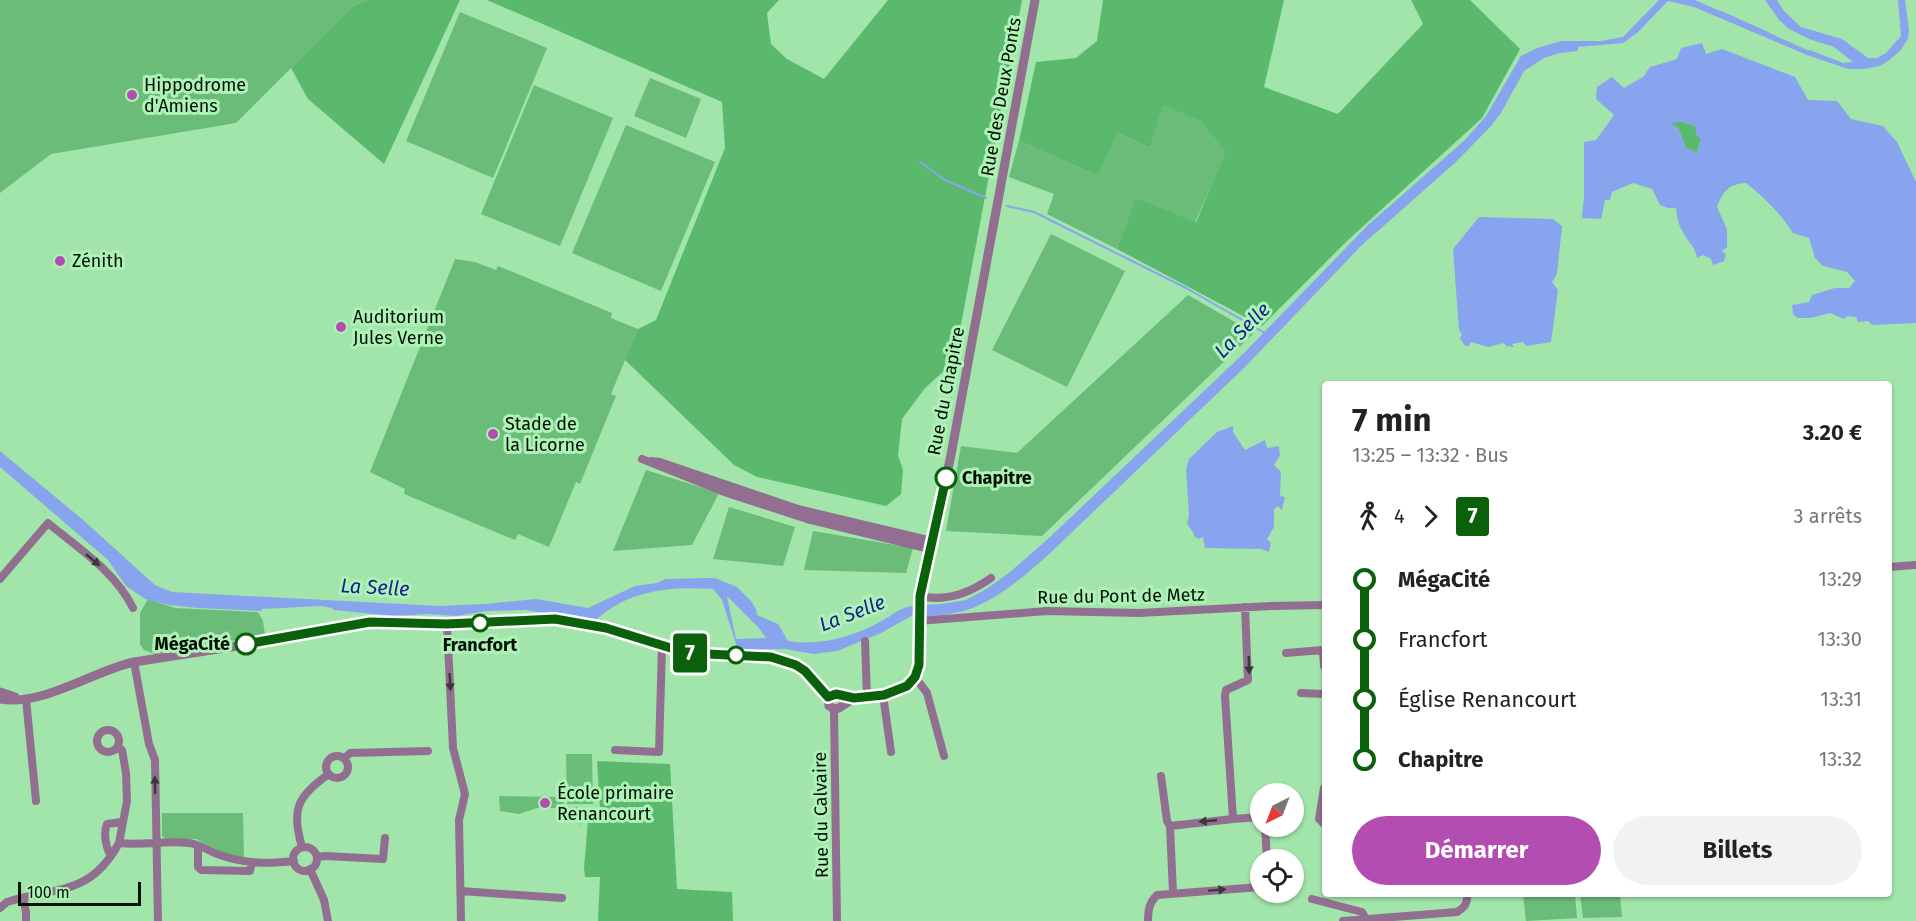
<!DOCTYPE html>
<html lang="fr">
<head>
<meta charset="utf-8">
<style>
  body { margin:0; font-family:"Fira Sans",sans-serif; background:#f2f2f2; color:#222; height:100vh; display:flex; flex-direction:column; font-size:22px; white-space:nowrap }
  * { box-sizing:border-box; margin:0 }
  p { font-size:20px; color:#767676 }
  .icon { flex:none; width:33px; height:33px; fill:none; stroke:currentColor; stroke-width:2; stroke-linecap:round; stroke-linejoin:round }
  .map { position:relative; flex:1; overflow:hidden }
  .panel { position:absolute; left:1322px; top:381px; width:570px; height:516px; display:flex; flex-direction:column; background:#fff; border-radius:6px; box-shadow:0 2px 4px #0004 }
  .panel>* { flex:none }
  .badge { padding:0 12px; border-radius:4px; font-size:21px; line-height:39px }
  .needle { width:39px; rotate:222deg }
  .controls { position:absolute; left:1250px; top:783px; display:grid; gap:12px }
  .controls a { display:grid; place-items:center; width:54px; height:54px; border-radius:50%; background:#fff; box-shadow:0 2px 4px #0004; font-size:30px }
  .scale { position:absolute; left:18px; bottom:15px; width:123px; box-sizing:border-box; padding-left:6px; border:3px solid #001101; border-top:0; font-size:16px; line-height:21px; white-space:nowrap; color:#001101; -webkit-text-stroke:4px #aef2b7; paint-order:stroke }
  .map>.badge { position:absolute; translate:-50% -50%; box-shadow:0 0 0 3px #fff }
  .legs { display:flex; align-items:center; gap:9px; height:66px; padding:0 30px; font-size:20px }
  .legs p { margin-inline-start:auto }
  .overview { display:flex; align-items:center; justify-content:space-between; height:102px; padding:0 30px }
  h1 { font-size:33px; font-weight:700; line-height:45px }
  .action { display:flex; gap:12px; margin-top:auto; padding:12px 30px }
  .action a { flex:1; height:69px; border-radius:36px; background:#b34db2; color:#fff; font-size:24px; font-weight:700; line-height:69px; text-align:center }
  .action a+a { background:#f2f2f2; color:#222 }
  ul { padding:0 30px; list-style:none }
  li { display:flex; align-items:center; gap:21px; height:60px; font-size:22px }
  li i { display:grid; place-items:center; width:9px; height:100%; margin:0 8px; background:currentColor }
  li i::after { content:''; width:15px; height:15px; margin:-8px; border:4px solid; border-radius:50%; background:#fff }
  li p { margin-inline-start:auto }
  li:first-child i { background:linear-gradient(#0000 50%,currentColor 0) }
  li:last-child i { background:linear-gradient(currentColor 50%,#0000 0) }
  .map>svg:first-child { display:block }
  .green { fill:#6bbb79 }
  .forest { fill:#5bb96e }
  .water { fill:#89a4ef; fill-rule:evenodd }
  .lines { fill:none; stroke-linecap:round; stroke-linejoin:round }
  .stream { stroke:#89a4ef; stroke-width:2 }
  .minor { stroke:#926f90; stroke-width:8 }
  .tertiary { stroke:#926f90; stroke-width:9 }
  .oneway { fill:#3a373a }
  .line-1-casing { stroke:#fff; stroke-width:14 }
  .line-1 { stroke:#0b610b; stroke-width:9 }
  .poi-dot { fill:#b34db2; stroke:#aef2b7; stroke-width:2 }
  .stop-1-dot { fill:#fff; stroke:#0b610b; stroke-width:3 }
  .labels { text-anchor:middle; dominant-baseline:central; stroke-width:6; stroke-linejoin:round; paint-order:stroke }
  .poi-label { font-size:18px; fill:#001101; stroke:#aef2b7; text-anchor:start }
  .street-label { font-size:18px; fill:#001101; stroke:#aef2b7 }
  .stop-label { font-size:18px; font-weight:bold; fill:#001101; stroke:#aef2b7; text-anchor:start }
  .water-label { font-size:20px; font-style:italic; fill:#15228c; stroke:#aef2b7 }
</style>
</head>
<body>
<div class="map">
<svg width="1916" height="921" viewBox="0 0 1916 921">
  <rect width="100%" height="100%" fill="#a1e5aa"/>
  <path class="green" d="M0 0H368L353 6 236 123 51 154 0 193Z
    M460 12 547 48 493 178 406 141Z
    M650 78 701 99 686 138 634 116Z
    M534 85 613 118 560 246 481 214Z
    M1163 104 1201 121 1227 152 1195 222 1135 197 1117 249 1047 214 1054 194 1009 177 1019 141 1098 176 1118 133 1150 148Z
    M626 125 715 162 661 291 572 253Z
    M1051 234 1125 271 1067 387 992 350Z
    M455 259 475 262 496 270 498 266 612 313 611 318 638 329 611 394 616 396 580 484 576 482 549 547 518 534 515 540 404 494 405 489 370 472Z
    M1188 295 1254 333 1042 536 946 531 961 446 1017 453Z
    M646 470 719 493 692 545 613 551Z
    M729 507 795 527 783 566 713 559Z
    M813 531 913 548 906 573 804 570Z
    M148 599 175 608 258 612 263 621 265 635 155 654 144 650 140 644V613Z
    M566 754H592L593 804H567Z
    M499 796 563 797 564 807H583L581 826 578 817 566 810 554 808H537L519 814 500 811Z
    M162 813H243L244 858 221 852 196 839 167 840 162 836Z
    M1523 894H1575L1577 918 1526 921Z
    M1580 894H1620L1622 917 1583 918Z"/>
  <path class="forest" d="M368 0H460L384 164 308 99 291 68 353 6Z
    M487 0H779L767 13 771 44 787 59 824 79 888 0H1022L954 362 925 388 902 419 898 455 903 470 901 494 886 506 757 477 734 465 625 360 638 329 656 320 725 148 722 102Z
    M1103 0H1284L1264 87 1338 114 1423 24 1411 0H1470L1520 49 1482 118 1347 241 1262 326 1117 249 1135 197 1196 222 1226 152 1201 121 1163 105 1150 148 1118 133 1098 176 1019 141 1036 62 1076 58 1097 41Z
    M1670 122H1684L1697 127 1701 139 1697 153 1686 148 1678 128 1671 125Z
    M597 761 670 764 677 889 732 892 733 921H598L600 877H585L584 868 589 809H600Z"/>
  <path class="water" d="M1659 0H1695L1814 53 1841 63 1853 62 1834 47 1809 39 1789 29 1779 20 1765 0H1777L1784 11 1801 27 1842 39 1868 58H1877L1886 53 1901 36 1898 0H1905L1909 30 1908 39 1900 51 1888 61 1880 66 1864 69H1848L1807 55 1694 7 1668 1 1637 33 1623 43 1578 47V51L1560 53 1544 58 1524 71 1501 113 1491 126 1456 162 1362 245 1244 368 1046 557C1023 577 997 600 967 610 954 614 939 615 925 617V605L942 604 966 600 988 588 1010 572 1049 538 1244 353 1368 225 1465 140 1486 116 1521 56 1537 48 1561 41H1601L1623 37Z
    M1702 43 1706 54 1722 49 1795 77 1808 100 1837 101 1851 119 1883 126 1897 142 1916 182V323L1872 325 1868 321 1858 322 1856 317 1848 316 1844 319 1830 313 1810 318H1797L1793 314 1792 305 1809 302 1812 295 1835 288H1849L1855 281 1847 272 1823 266 1815 258 1809 238 1793 233C1781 214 1764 197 1746 183 1729 184 1723 191 1717 207L1727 229V247L1722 251 1726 255 1724 261 1713 265 1711 259 1703 255 1697 258C1695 245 1688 243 1683 232 1678 224 1677 217 1676 208H1668L1660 205 1652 189 1633 183 1612 192 1610 200H1605L1601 219 1582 218 1584 197V142L1596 140 1614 115 1596 99 1597 87 1612 77 1624 88 1643 77 1650 67 1677 59 1681 48ZM1684 122 1697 127 1695 134 1701 139 1697 153 1686 148 1678 128 1670 123Z
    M1479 217 1553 219 1562 226 1557 274 1552 282 1558 290 1551 342 1527 346 1523 342 1512 344 1514 347 1506 346 1504 343 1488 347 1471 342 1469 346H1465L1460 338 1462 334 1459 330 1453 249Z
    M1233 426V432L1245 450 1265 440 1267 448 1279 446 1280 455 1274 465 1281 472 1280 496 1285 497 1282 510 1278 506 1274 509V527L1267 539 1271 543 1269 552 1261 549 1205 548 1203 537 1198 539 1194 536 1193 532 1187 524 1189 515 1186 469 1189 459 1217 432Z
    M0 451 82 519 155 585 172 592 440 606 485 604 536 599 588 608 635 586 657 583 665 579 705 578H715L737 587 751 601 756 609 757 615 778 624 788 641C819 646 853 637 880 622 892 616 901 606 914 606L913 615 881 633 837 651 814 654 785 649 738 650 722 600 713 589C671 586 629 590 597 619L590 620 526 610 487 611 456 616 427 614 394 616 333 610 332 608 321 606 262 609V611L198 608 169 605 145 599 126 586 108 560 0 467ZM727 596 758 627 766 638 736 639Z"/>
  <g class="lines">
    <path class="stream" d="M1721 12 1768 33
      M1809 51 1843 64
      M920 162 945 180 986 198
      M1007 206 1034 212 1186 288 1265 333"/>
    <path class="minor" d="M642 459 727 493 807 519 930 549
      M651 461 660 462 798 509 932 541
      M1888 567 1916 565
      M0 579 48 523C78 548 115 571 133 608
      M920 596C946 602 970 593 991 578
      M918 621 1047 611 1139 613 1271 606 1324 605
      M447 624 453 748 465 794 459 820 461 921
      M865 641 867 697
      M1286 653 1323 650 1324 666
      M134 662 149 744 155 760 158 921
      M915 677 927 693 944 756
      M1301 693 1324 694
      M883 695 891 752
      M26 699 36 801
      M834 709 837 921
      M97 741a11 11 0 1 1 22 0a11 11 0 1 1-22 0Z
      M117 747 122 750 126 773 127 801 119 843
      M615 750 659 752 662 646
      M326 767a11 11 0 1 1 22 0a11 11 0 1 1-22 0Z
      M344 759 350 753 428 751
      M1161 776 1167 821 1170 826
      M1324 788 1319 819 1324 824
      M1233 819 1260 817
      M1265 826 1267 860
      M198 846V867L201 870 250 871 252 862
      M302 847C291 810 297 796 329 774
      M293 859a12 12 0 1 1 24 0a12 12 0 1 1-24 0Z
      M111 856C106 848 103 833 107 824L122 822
      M317 857 325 856 383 859 385 838
      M310 869 324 900 328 921
      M461 891 562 898
      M1283 892 1290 895
      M1173 893 1170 826 1233 819 1225 696 1226 690 1248 680 1245 607
      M23 898 26 912V921
      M1312 899 1362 912 1366 919
      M0 908 7 902C58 886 90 896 119 843 142 846 166 840 189 843 200 844 210 852 220 855 246 864 267 864 294 861
      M1148 921C1148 910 1149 903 1157 895L1260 887
      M1343 921 1457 912C1465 907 1468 903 1467 894"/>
    <path class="tertiary" d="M0 692 15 697
      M828 697 836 694 854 698 894 692 912 682 919 665 920 596 951 455 1035 0
      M828 697 829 706 834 709 839 708 854 698
      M0 699C41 707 93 671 134 662L276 640 370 622 447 624 555 619 606 628 687 653 771 657 796 665 805 671 828 697"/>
  </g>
  <defs><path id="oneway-solid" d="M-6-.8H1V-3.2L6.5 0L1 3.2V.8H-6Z" transform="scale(1.5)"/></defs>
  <g class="oneway">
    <use href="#oneway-solid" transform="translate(93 560) rotate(40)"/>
    <use href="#oneway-solid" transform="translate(1249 665) rotate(88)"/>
    <use href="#oneway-solid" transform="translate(450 682) rotate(87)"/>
    <use href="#oneway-solid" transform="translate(155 785) rotate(-91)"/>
    <use href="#oneway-solid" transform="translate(1208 821) rotate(175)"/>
    <use href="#oneway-solid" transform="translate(1217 890) rotate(-4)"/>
  </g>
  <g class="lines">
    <defs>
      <path id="line-1" d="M246 644 370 622 447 624 555 619 606 628 687 653 771 657 796 665 805 671 828 697 836 694 854 698 884 695 907 686 915 677 919 665 920 596 946 478"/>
    </defs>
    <use href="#line-1" class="line-1-casing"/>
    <use href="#line-1" class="line-1"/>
  </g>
  <g class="poi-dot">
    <circle cx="132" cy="95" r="6"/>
    <circle cx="60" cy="261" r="6"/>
    <circle cx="341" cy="327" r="6"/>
    <circle cx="493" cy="434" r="6"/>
    <circle cx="545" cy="803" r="6"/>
  </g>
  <g class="stop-1-dot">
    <circle cx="946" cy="478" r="10"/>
    <circle cx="480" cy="623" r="8"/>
    <circle cx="246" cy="644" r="10"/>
    <circle cx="736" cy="655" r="8"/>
  </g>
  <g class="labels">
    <g class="poi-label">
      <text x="144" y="85">Hippodrome<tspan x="144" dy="21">d'Amiens</tspan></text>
      <text x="72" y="261">Zénith</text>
      <text x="353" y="317">Auditorium<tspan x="353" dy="21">Jules Verne</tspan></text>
      <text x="505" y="424">Stade de<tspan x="505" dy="21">la Licorne</tspan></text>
      <text x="557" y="793">École primaire<tspan x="557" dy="21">Renancourt</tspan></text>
    </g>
    <g class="street-label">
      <text transform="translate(1001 97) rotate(-80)">Rue des Deux Ponts</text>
      <text transform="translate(946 391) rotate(-79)">Rue du Chapitre</text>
      <text transform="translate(1121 596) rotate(-1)">Rue du Pont de Metz</text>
      <text transform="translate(821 815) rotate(-91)">Rue du Calvaire</text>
    </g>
    <g class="stop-label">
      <text x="962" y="478">Chapitre</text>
      <text x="230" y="644" text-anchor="end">MégaCité</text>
      <text x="480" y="645" text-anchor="middle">Francfort</text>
    </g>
    <g class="water-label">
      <text transform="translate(1242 330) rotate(-45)">La Selle</text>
      <text transform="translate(375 587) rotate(3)">La Selle</text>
      <text transform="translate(852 613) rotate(-21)">La Selle</text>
    </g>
  </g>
</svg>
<div class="controls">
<a><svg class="needle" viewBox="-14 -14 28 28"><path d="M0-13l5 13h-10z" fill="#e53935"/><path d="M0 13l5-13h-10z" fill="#767676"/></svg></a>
<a><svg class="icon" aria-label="locate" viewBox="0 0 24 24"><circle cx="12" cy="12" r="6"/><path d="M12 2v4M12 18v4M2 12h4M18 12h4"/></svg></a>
</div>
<div class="scale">100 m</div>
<b class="badge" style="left:690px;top:653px;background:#0b610b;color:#fff">7</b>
<section class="panel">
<div class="overview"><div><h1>7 min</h1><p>13:25 – 13:32 · Bus</p></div><b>3.20 €</b></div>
<div class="legs"><svg class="icon" aria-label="walk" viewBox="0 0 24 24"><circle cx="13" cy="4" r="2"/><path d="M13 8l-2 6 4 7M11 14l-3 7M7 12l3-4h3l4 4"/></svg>4<svg class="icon" aria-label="forward" viewBox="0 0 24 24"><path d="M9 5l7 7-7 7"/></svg><b class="badge" style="background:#0b610b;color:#fff">7</b><p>3 arrêts</p></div>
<ul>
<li><i style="color:#0b610b"></i><b>MégaCité</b><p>13:29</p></li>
<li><i style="color:#0b610b"></i><span>Francfort</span><p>13:30</p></li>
<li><i style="color:#0b610b"></i><span>Église Renancourt</span><p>13:31</p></li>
<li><i style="color:#0b610b"></i><b>Chapitre</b><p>13:32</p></li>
</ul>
<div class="action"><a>Démarrer</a><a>Billets</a></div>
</section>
</div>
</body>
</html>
